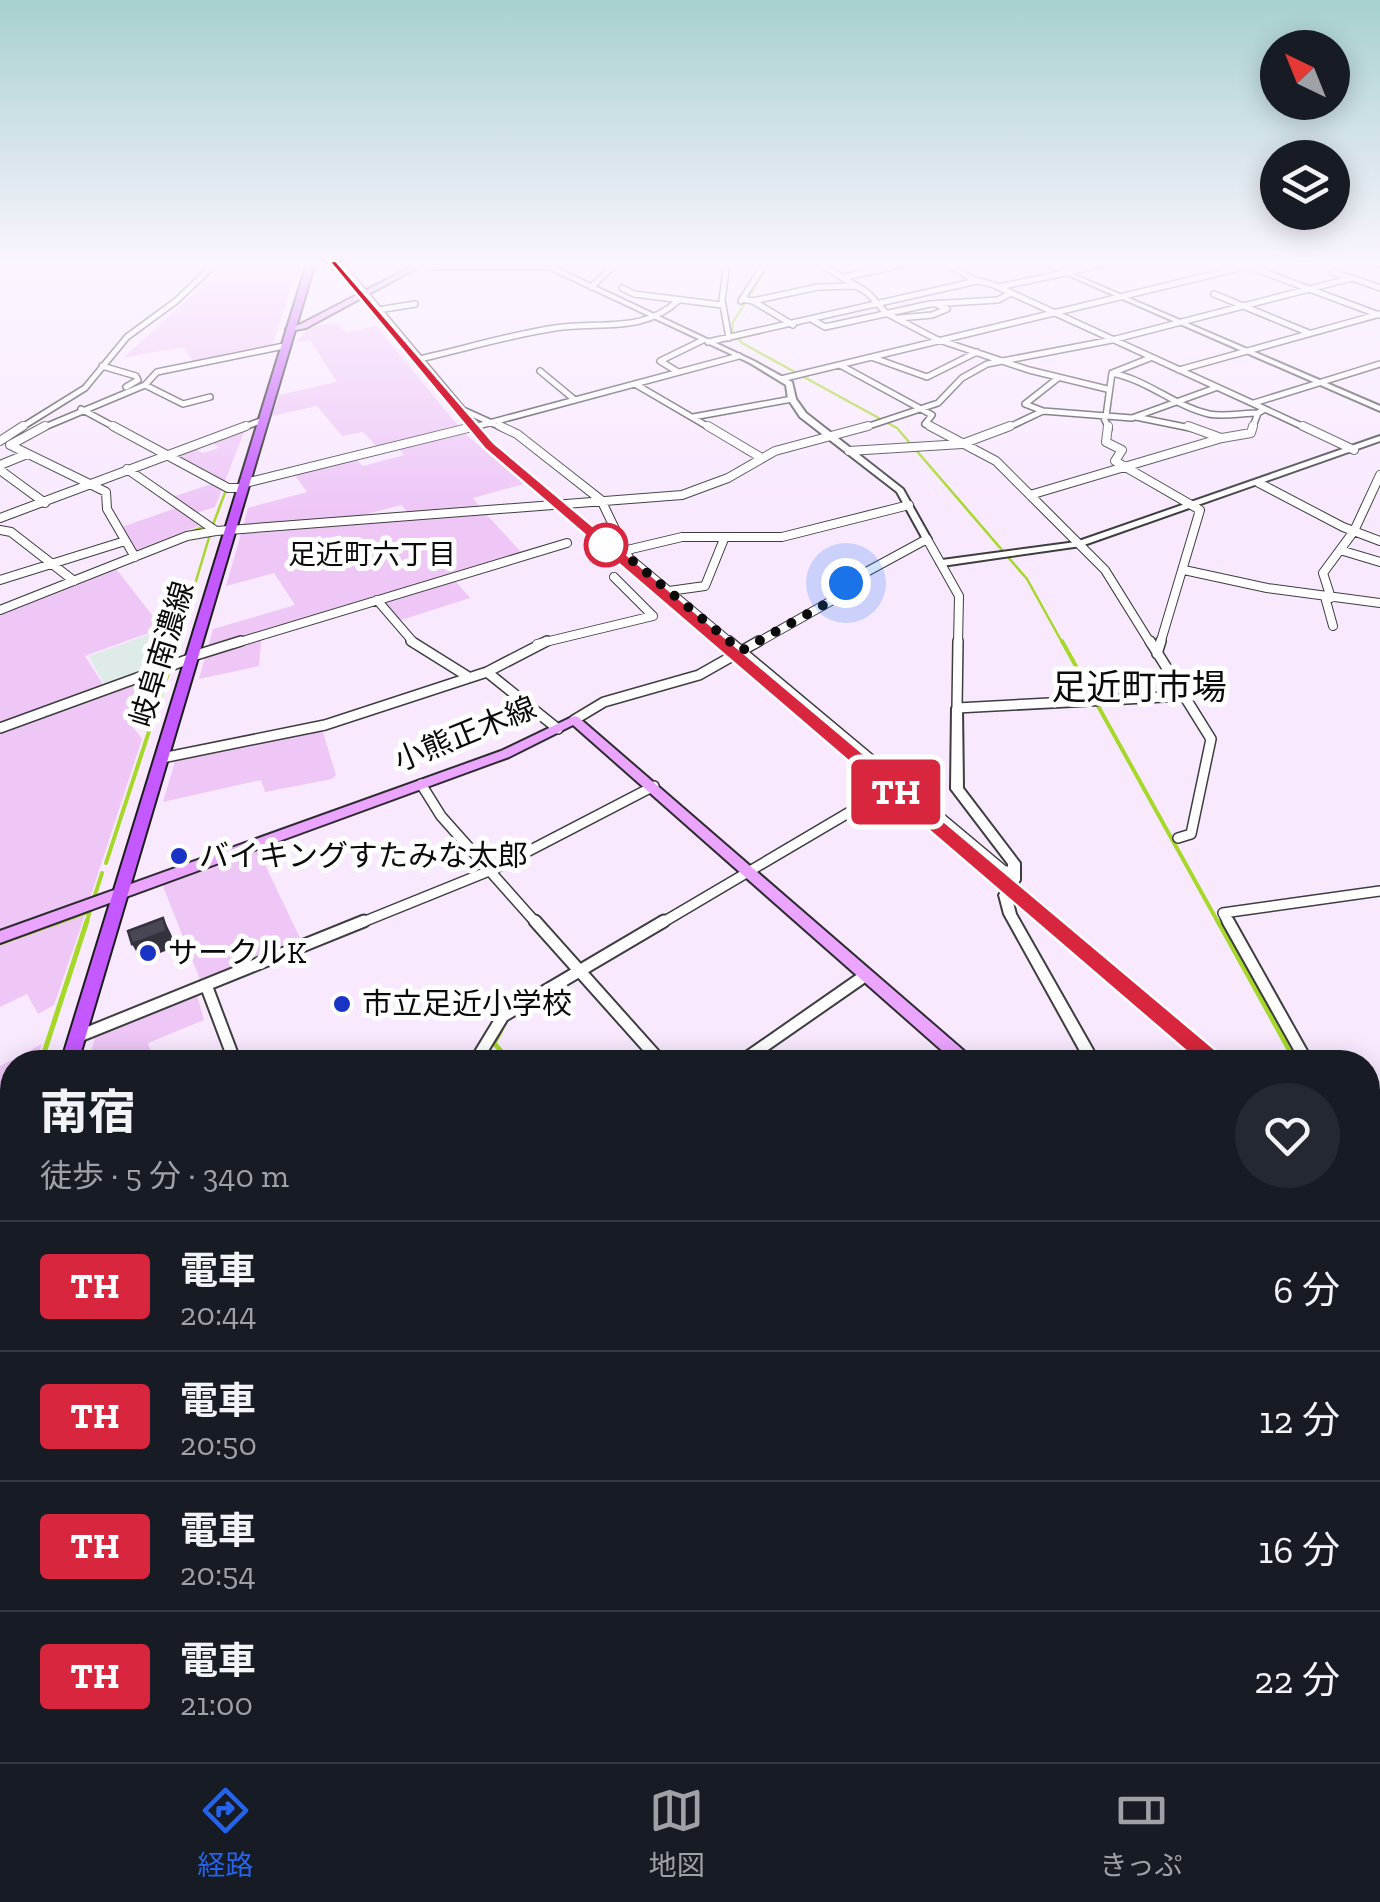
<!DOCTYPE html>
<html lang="ja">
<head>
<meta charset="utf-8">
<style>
  body { margin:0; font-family:"Zilla Slab","Noto Sans JP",serif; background:#242831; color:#f1f3f6; height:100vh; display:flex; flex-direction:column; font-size:38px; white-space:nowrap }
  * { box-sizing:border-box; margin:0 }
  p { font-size:32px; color:#9ea1a6 }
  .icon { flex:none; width:55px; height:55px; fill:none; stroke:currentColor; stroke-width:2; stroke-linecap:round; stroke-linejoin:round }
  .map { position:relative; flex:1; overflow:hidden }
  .panel { position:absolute; left:0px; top:1050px; width:1380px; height:712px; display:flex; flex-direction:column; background:#171b24; border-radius:40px 40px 0 0; box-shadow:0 5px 25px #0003 }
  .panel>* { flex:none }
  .badge { padding:0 20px; border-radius:8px; font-size:35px; line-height:65px }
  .needle { width:65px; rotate:317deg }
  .controls { position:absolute; left:1260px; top:30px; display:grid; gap:20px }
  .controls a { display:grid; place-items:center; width:90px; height:90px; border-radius:50%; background:#171b24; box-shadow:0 5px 25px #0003; font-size:50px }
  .you { position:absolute; width:50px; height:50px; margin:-25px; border:8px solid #fff; border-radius:50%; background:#1a73e8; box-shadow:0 0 0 15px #1a73e833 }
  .map>.badge { position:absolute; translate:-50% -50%; box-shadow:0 0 0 5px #fff }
  .round { display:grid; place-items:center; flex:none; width:105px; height:105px; border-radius:52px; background:#242831 }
  .summary { display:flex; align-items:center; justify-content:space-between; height:170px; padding:0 40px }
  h1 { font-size:48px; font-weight:700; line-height:75px }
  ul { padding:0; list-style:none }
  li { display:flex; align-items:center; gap:30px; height:130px; padding:0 40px; border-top:2px solid #363941 }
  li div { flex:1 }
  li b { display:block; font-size:38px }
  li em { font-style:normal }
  li .badge { min-width:110px; font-weight:700; text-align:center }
  .dock { display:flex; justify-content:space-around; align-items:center; height:140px; border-top:2px solid #363941; background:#171b24; font-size:28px; color:#9ea1a6 }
  .dock a { display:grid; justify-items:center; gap:5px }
  .dock .active { color:#2563eb }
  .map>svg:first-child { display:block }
  .industrial { fill:#deebe8 }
  .farmland { fill:#eec7f7 }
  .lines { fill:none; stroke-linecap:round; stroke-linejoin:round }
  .stream-far3 { stroke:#a6d82a; stroke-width:2.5 }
  .stream-far2 { stroke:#a6d82a; stroke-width:4 }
  .stream-far1 { stroke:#a6d82a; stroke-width:5 }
  .stream { stroke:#a6d82a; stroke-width:6 }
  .minor-far4-casing { stroke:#3e3e3e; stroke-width:8 }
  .minor-far3-casing { stroke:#3e3e3e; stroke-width:10 }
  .minor-far2-casing { stroke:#3e3e3e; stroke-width:12 }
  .minor-far1-casing { stroke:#3e3e3e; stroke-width:15 }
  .minor-casing { stroke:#3e3e3e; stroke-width:19 }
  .tertiary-casing { stroke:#3e3e3e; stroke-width:4 }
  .secondary-casing { stroke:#2d2d2d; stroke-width:4 }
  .primary-casing { stroke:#1c1c1c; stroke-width:4 }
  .minor-far4 { stroke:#fff; stroke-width:5 }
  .minor-far3 { stroke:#fff; stroke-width:8 }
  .minor-far2 { stroke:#fff; stroke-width:9 }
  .minor-far1 { stroke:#fff; stroke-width:11 }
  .minor { stroke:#fff; stroke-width:15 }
  .tertiary { fill:#fff; fill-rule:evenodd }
  .secondary { fill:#eba4ff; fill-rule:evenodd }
  .primary { fill:#c459ff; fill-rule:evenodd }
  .rail-far2 { stroke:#1934c5; stroke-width:2.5 }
  .rail-far1 { stroke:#1934c5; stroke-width:4 }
  .rail { stroke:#1934c5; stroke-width:5 }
  .shaded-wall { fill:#34323c }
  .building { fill:#4a4755; stroke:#34323c; stroke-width:2.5 }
  .line { fill:#d7263d; stroke:#fff; stroke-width:2.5 }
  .walk { stroke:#0b0b0b; stroke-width:10; stroke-dasharray:0 18 }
  .stop-dot { fill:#fff; stroke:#d7263d; stroke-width:5 }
  .poi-dot { fill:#1934c5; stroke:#fff; stroke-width:4 }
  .labels { text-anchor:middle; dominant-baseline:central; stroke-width:10; stroke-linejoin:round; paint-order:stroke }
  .far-neighbourhood-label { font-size:28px; fill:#0b0b0b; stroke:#fff }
  .street-label { font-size:30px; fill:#0b0b0b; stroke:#fff }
  .poi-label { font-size:30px; fill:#0b0b0b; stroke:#fff; text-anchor:start }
  .quarter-label { font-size:35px; fill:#0b0b0b; stroke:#fff }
</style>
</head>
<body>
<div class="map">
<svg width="1380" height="1762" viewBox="0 0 1380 1762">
  <rect width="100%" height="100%" fill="#f8e9ff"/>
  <path class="industrial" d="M164 629 170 636 159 666 105 686 89 656Z"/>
  <path class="farmland" d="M233 263H294L296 271 272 347 194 363 183 347 123 358 224 266Z
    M337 323 346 332 376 326 461 429 379 449 363 432 342 436 317 406 272 416 279 395 337 382 310 340 295 343 311 326Z
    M246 427 215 507 196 513 201 525 134 551 122 527 182 506 172 497 217 482 170 455 191 447 203 453 219 448 209 440Z
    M462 431 524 484 473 498 482 510 411 516 401 505 363 515 366 520 242 530 248 508 307 492 294 474 356 459 363 466 404 455 398 448Z
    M485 513 523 554 452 577 470 598 398 621 379 598 262 632 259 666 199 679 213 629 295 605 274 573 226 586 241 534Z
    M114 566 162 628 85 656 104 686 0 725V611Z
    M161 668 150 703 123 714 142 739 90 898 0 930V728Z
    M322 729 336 775 332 779 265 792 261 780 163 802 176 758Z
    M257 848 301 940 201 982 162 884Z
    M85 915 54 1005 38 1014 27 994 0 1007V945Z
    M197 995 204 1020 148 1043 154 1062H88L95 1038Z
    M42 1044 36 1062H12V1141L0 1149V1066Z
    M12 1611V1750H192L166 1762H0V1617Z
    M287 1750H462L451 1762H289Z
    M491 1750H664L668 1762H481Z
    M880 1750H1262L1269 1762H885Z"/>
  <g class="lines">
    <path class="stream-far3" d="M771 263 733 322 732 332 742 343 897 428 1027 579 1063 644
      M214 522 226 490
      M190 532 214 523
      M177 644 211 531"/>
    <path class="stream-far2" d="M1062 641 1219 924
      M172 660 178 641
      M106 863 170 667
      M94 898 102 873
      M54 924 90 911
      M86 924 90 911"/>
    <path class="stream-far1" d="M1218 921 1296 1062
      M0 943 61 921
      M501 1030 494 1043 510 1062
      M41 1062 87 921
      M1368 1222 1380 1242"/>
    <path class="stream" d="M669 1750 673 1762"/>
    <defs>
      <path id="minor-far4" d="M311 263 341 264
        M340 263 463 410 505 429
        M727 263 722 300 729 338
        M818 263 868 293 886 313 936 339 1029 370 1107 389
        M946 263 972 279 994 285 1265 409 1258 413 1252 429
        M1373 263 1380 264
        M1245 265 1379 315
        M1333 272 1351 278
        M845 277 912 263
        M591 287 617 263
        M999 287 1112 263
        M622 288 634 294 722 305
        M1214 294 1309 333
        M742 299 753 301 818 287 857 286
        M741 301 765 263
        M753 301 793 325
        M378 310 415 304
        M899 318 932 315 947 309 938 305
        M813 320 825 327 930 304 998 300 1011 293
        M708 342 977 281
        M874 358 927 377 977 352
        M419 359C464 349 509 335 555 328 601 321 642 334 679 300
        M840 365 932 415 925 424 934 429
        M102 366 136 376 138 380 126 387
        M1179 370 1380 314
        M540 371 575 400
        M678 372 660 361 703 340
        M1112 373C1150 381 1174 406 1209 414 1224 417 1243 413 1258 413
        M781 379 1248 266
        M635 384 712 429
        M145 385 183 404 210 397
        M1254 403 1380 364
        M81 409 118 429
        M1265 409 1308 429
        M1043 411 1132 418 1215 388
        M1103 416 1109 429
        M1106 416 1112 373 1150 358
        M693 417 792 399
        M1136 417 1195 429
        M19 429 85 388 127 337 176 301 216 263
        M40 429 145 385 157 372 284 346
        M239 429 263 420
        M467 429 739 356
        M860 429 938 403 962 378 987 364 1112 340 1352 278 1380 288
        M1005 429 1043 411 1025 404 1058 378"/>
      <path id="minor-far3" d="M45 426 10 445 106 492 107 509 135 557
        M113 426 228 488H243
        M500 426 517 434 601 500 629 558 732 644
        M708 426 760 457
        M930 426 996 461 1105 570 1151 644
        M1108 426 1106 442 1122 450 1115 461 1200 510 1160 644
        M1188 426 1221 438
        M1303 426 1354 450
        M0 441 23 426
        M849 451 962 444 1010 426
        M0 465 27 454
        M127 469 216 531
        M0 470 45 503
        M245 483 476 426
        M1259 483 1343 527 1380 541
        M1030 495 1222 438 1251 433 1253 426
        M0 518 246 426
        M0 530 11 532 74 581
        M1340 550 1380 562
        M623 551 682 537H782L909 505
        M1184 570 1267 588 1380 603
        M614 577 653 616
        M0 580 125 541
        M669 591 705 586 724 539
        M1325 597 1333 626
        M1331 598 1323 573 1354 531 1380 475
        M377 600 415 644
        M0 610 187 536 216 531 682 495 728 478 775 451 868 426
        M233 644 567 543
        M537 644 653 616
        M755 644 840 596 846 583 927 539 959 596 958 644"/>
      <path id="minor-far2" d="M411 641 467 676
        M729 641 1003 870 1015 873
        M958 641 957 708 1183 696
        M1150 641 1211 739 1191 834 1178 838
        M1157 654 1161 641
        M193 656 241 641
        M487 672 558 729
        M574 720 604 702 699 675 759 641
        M0 728 192 658
        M162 758 325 725 487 672 547 641
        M421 784 441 816 537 924
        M358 924 494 869 654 786
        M660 924 882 793
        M1229 924 1223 913 1380 891"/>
      <path id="minor-far1" d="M535 921 661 1062
        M1228 921 1307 1062
        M206 985 235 1062
        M77 1037 364 921
        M475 1062 503 1016 664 921
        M741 1062 866 975
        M1368 1166 1380 1182"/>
      <path id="minor" d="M0 1415 12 1404
        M687 1750 691 1762"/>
      <path id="tertiary" d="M340 263H371L341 266 338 264Z
        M408 263 435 265 552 266 754 361 792 382 796 399 806 413 903 489 931 539 924 541 897 492 800 417 788 399 786 385 750 363 549 269H435Z
        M1040 263H1047L1380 406V411Z
        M1380 436V441L1081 546 942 566 937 563 942 560 1076 542Z
        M957 705 962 708 963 788 1020 863V880L1011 895 1016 914 1100 1062H1086L1004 914 999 895 1008 880V864L951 789 952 708Z
        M1368 1563C1380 1570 1380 1589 1380 1604 1364 1597 1367 1578 1368 1563Z"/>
      <path id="secondary" d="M419 263H426L306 328 290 331 286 329 301 324Z
        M574 716 578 717 971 1057 973 1062H955L573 725 509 757 0 943V931L501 751Z
        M1368 1447 1380 1453V1476L1368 1469Z"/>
      <path id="primary" d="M307 263H315L78 1062H61Z
        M12 1240V1285L7 1301 0 1304V1257L5 1242Z"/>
    </defs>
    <use href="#minor-far4" class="minor-far4-casing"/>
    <use href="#minor-far3" class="minor-far3-casing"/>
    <use href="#minor-far2" class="minor-far2-casing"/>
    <use href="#minor-far1" class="minor-far1-casing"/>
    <use href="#minor" class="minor-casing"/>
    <use href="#tertiary" class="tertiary-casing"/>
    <use href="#secondary" class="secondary-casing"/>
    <use href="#primary" class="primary-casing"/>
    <use href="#minor-far4" class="minor-far4"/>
    <use href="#minor-far3" class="minor-far3"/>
    <use href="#minor-far2" class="minor-far2"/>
    <use href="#minor-far1" class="minor-far1"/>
    <use href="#minor" class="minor"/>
    <use href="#tertiary" class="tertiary"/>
    <use href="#secondary" class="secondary"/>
    <use href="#primary" class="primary"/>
    <path class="rail-far2" d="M332 263 489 446 722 644"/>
    <path class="rail-far1" d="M719 641 1052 924"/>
    <path class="rail" d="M1049 921 1215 1062
      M1368 1189 1380 1200"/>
  </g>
  <path class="shaded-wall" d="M163 918 171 934 176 947 141 960 132 944Z"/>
  <path class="building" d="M163 918 167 931 132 944 128 931Z"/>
  <linearGradient id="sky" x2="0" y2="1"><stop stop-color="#a7d0cf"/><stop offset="0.52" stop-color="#fcf5ff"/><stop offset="1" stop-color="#fcf5ff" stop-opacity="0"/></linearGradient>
  <rect width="1380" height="509" fill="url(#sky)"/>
  <path class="line" d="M329 261H336L494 443 1223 1056 1226 1062 1223 1069H1207L485 449Z"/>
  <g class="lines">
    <path class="walk" d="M606 545 613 530 629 558 741 651 840 596 846 583"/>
  </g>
  <circle class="stop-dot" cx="606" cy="545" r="20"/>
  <g class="poi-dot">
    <circle cx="179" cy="856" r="10"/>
    <circle cx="148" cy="953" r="10"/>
    <circle cx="342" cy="1004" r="10"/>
  </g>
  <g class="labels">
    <g class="far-neighbourhood-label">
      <text x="372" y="554">足近町六丁目</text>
    </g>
    <g class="street-label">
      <text transform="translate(162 654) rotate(-73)">岐阜南濃線</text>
      <text transform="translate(465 734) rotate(-22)">小熊正木線</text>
    </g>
    <g class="poi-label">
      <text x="199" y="856">バイキングすたみな太郎</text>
      <text x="168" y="953">サークルK</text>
      <text x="362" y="1004">市立足近小学校</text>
    </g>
    <g class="quarter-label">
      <text x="1139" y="687">足近町市場</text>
    </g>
  </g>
</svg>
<div class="controls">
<a><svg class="needle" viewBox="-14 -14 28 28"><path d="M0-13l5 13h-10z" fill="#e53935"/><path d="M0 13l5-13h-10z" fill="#9ea1a6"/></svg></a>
<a><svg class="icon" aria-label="layers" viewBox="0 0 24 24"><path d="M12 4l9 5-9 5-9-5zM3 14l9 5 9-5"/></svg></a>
</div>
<div class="you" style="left:846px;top:583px"></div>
<b class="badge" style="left:896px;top:792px;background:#d7263d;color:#fff">TH</b>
<section class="panel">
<div class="summary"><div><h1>南宿</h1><p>徒歩 · 5 分 · 340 m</p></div><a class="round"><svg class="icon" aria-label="heart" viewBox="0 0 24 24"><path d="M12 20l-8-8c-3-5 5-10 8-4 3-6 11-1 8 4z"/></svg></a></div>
<ul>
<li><span class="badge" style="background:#d7263d;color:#fff">TH</span><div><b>電車</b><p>20:44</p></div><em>6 分</em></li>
<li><span class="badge" style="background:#d7263d;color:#fff">TH</span><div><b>電車</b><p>20:50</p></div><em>12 分</em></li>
<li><span class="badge" style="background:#d7263d;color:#fff">TH</span><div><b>電車</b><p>20:54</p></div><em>16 分</em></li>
<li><span class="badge" style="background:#d7263d;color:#fff">TH</span><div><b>電車</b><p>21:00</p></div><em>22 分</em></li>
</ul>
</section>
</div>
<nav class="dock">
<a class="active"><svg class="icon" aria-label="directions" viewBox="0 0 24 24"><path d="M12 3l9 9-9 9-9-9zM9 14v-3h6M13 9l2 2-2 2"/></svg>経路</a>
<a><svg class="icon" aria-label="map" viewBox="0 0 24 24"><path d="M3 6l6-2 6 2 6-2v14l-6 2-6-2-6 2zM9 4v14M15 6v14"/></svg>地図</a>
<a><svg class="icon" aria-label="tickets" viewBox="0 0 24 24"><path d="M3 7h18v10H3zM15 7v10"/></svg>きっぷ</a>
</nav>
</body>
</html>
